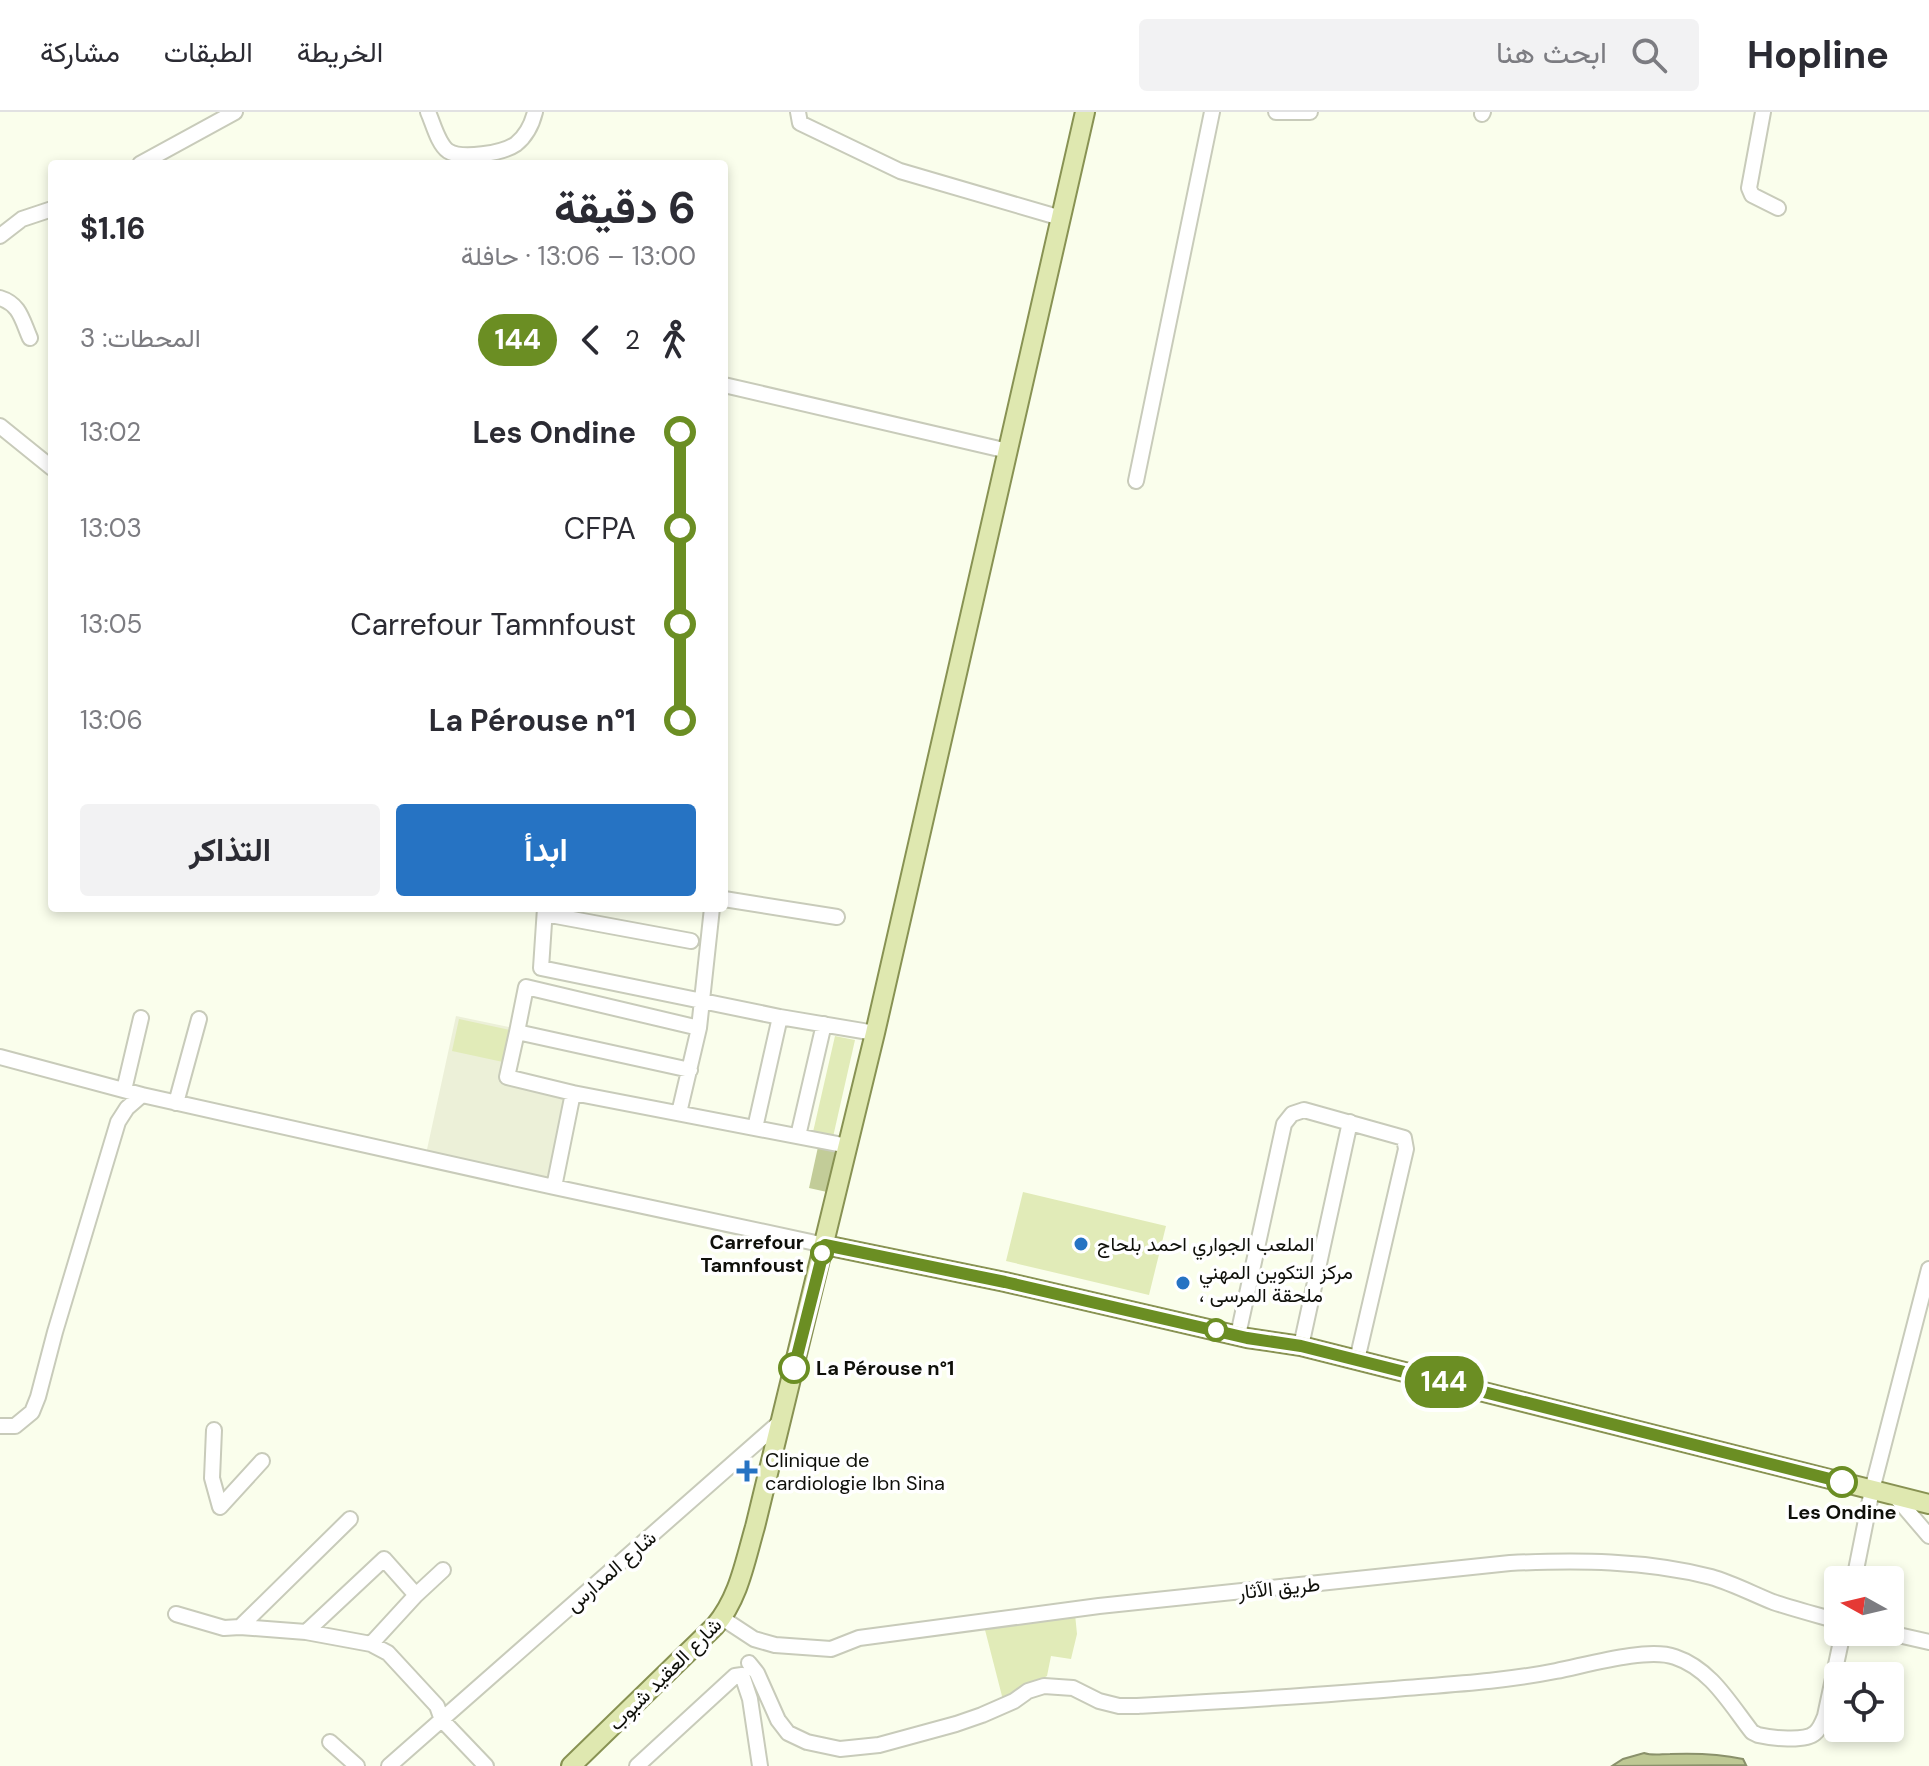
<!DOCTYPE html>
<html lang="ar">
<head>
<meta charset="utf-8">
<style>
  body { margin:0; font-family:"DM Sans",Vazirmatn,sans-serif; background:#f2f2f3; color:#2b2b33; direction:rtl; height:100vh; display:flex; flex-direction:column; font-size:30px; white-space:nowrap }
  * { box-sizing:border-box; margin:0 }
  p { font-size:26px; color:#7c7c81 }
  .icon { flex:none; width:44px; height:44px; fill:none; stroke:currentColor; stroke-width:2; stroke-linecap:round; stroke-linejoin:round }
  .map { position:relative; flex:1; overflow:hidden; direction:ltr }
  .panel { position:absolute; left:48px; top:48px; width:680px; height:752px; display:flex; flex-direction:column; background:#fff; border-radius:8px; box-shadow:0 4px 12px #0003; direction:rtl }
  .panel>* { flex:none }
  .badge { padding:0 16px; border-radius:26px; font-size:28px; line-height:52px }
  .needle { width:52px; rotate:278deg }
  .controls { position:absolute; left:1824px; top:1454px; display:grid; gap:16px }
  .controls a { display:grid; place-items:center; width:80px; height:80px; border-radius:8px; background:#fff; box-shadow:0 4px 12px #0003; font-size:40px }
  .map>.badge { position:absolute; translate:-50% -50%; box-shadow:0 0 0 4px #fff }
  .legs { display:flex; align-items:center; gap:12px; height:88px; padding:0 32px; font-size:26px }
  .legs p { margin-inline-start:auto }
  .headline { display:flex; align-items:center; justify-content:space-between; height:136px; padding:0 32px }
  h1 { font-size:44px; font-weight:700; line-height:60px }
  .button { display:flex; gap:16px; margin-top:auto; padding:16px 32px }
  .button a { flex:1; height:92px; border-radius:8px; background:#2673c3; color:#fff; font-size:32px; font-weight:700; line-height:92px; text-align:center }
  .button a+a { background:#f2f2f3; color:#2b2b33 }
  ul { padding:0 32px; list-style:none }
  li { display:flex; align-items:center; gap:28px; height:96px; font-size:30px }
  li i { display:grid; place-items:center; width:12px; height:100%; margin:0 10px; background:currentColor }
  li i::after { content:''; width:20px; height:20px; margin:-10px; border:6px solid; border-radius:50%; background:#fff }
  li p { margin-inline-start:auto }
  li:first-child i { background:linear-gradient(#0000 50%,currentColor 0) }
  li:last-child i { background:linear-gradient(currentColor 50%,#0000 0) }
  header { display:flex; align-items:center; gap:48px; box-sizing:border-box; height:112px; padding:0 40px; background:#fff; border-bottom:2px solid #e1e1e2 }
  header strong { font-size:38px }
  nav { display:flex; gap:44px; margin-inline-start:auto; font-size:28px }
  .search { width:560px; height:72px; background:#f2f2f3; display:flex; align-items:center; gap:20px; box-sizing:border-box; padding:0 28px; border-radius:8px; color:#7c7c81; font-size:30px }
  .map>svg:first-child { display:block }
  .built { fill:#ecf0d8 }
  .green { fill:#e1ebb8 }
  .forest { fill:#c2cc98 }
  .water { fill:#bec894; stroke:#8a916b; stroke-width:2 }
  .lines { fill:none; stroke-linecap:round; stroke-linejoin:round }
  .minor-casing { stroke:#c8cbba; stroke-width:18 }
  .major-casing { stroke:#889253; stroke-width:22 }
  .minor { stroke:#fff; stroke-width:14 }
  .major { stroke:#dfe8b0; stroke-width:18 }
  .line-1-casing { stroke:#fff; stroke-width:18 }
  .line-1 { stroke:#6b8e23; stroke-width:12 }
  .poi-dot { fill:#2673c3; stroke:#fff; stroke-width:3 }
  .stop-1-dot { fill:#fff; stroke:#6b8e23; stroke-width:4 }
  .labels { text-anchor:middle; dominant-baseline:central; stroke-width:7; stroke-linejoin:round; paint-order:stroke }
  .stop-label { font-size:20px; font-weight:bold; fill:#0f100a; stroke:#fff; text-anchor:end }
  .poi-label { font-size:20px; fill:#0f100a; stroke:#fff; text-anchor:start }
  .street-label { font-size:20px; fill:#0f100a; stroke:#fff }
</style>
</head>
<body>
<header>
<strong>Hopline</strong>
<div class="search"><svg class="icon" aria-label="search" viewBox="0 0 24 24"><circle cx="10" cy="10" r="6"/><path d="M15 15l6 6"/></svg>ابحث هنا</div>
<nav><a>الخريطة</a><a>الطبقات</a><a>مشاركة</a></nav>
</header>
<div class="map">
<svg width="1929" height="1654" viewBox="0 0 1929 1654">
  <rect width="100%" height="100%" fill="#fafeec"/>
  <path class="built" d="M456 904 514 916 502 967 572 985 551 1069 426 1042Z"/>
  <path class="green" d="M459 907 510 918 503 950 452 939Z
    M835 924 855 928 833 1025 813 1020Z
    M1023 1080 1166 1114 1149 1183 1006 1149Z
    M1075 1502 1077 1522 1071 1547 1051 1544 1047 1564 1003 1588 984 1514Z"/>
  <path class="forest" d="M818 1035 837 1039 827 1080 809 1076Z"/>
  <path class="water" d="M1644 1641C1653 1644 1661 1642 1670 1642 1694 1641 1720 1642 1743 1647L1746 1653 1612 1654 1623 1647Z"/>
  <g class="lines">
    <defs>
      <path id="minor" d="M428 0C433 11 438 32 448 39 462 48 503 41 516 32 526 24 532 12 535 0
        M798 0 800 11 900 59 1061 106
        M1276 0H1310
        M1763 0 1749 76 1752 83 1778 96
        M1482 2 1483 0
        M140 52 235 0
        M0 124 22 107 52 97
        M0 186C20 192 22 208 30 226
        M724 273 1008 339
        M0 314 52 356
        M1136 369 1212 0
        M724 787 837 805
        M545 796 541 856 780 905 875 921
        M545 802 691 829
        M517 920 507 965 573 981
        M0 945 142 983
        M690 958 517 920 526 875 699 916
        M124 978 141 906
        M176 991 199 907
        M679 1001 699 916 712 796
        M755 1016 780 905
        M798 1024 824 912
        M554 1075 573 981 848 1034
        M1238 1223 1284 1012 1292 1002 1304 998 1404 1026 1406 1037 1357 1248
        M1301 1234 1350 1010
        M0 1314H15L32 1300 38 1285 55 1220 118 1010 127 996 142 983 554 1075 825 1133
        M214 1318 212 1366 220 1395 262 1349
        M1894 1383 1929 1424
        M1854 1468 1872 1378 1929 1157
        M176 1502 224 1516 240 1515 306 1520 371 1532 388 1541 437 1594 442 1608 486 1654
        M722 1506 754 1527 775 1533 831 1537 859 1526 1099 1494 1510 1451C1577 1448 1645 1448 1711 1465 1732 1471 1753 1482 1773 1490 1794 1497 1817 1503 1838 1509
        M240 1515 350 1407
        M306 1520 384 1447 416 1483
        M1885 1520 1929 1530
        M371 1532 416 1483 443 1458
        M749 1551 757 1561 778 1608 788 1621 807 1630 840 1637 879 1633 956 1612 982 1603 1014 1589 1028 1579 1044 1574 1073 1576 1099 1589 1119 1594H1137C1226 1589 1316 1584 1405 1576 1455 1572 1506 1569 1556 1559 1587 1553 1647 1535 1675 1545 1711 1557 1730 1592 1752 1620L1758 1623C1771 1626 1805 1630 1815 1621 1820 1617 1823 1609 1825 1604L1843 1520
        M330 1630 357 1654
        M389 1654 780 1310
        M637 1654 735 1564 742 1563 750 1587 760 1654"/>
      <path id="major" d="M825 1133 1005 1170 1247 1226 1301 1234 1929 1392
        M571 1654 715 1514C739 1486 745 1449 755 1415L875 921 1085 0"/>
    </defs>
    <use href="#minor" class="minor-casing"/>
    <use href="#major" class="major-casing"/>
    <use href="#minor" class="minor"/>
    <use href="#major" class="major"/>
  </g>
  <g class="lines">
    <defs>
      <path id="line-1" d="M794 1256 825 1133 1005 1170 1247 1226 1301 1234 1842 1370"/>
    </defs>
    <use href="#line-1" class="line-1-casing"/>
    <use href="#line-1" class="line-1"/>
  </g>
  <g class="poi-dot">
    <circle cx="1081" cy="1132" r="8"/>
    <circle cx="1183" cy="1171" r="8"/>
    <path d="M743 1347h8v8h8v8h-8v8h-8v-8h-8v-8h8z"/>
  </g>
  <g class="stop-1-dot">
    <circle cx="822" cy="1141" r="10"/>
    <circle cx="1216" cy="1218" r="10"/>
    <circle cx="794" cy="1256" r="14"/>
    <circle cx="1842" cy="1370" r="14"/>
  </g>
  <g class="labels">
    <g class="stop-label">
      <text x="804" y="1130">Carrefour<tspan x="804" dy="23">Tamnfoust</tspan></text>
      <text x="816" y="1256" text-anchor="start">La Pérouse n°1</text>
      <text x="1842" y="1400" text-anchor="middle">Les Ondine</text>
    </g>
    <g class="poi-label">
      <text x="1097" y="1132">الملعب الجواري احمد بلحاج</text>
      <text x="1199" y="1160">مركز التكوين المهني<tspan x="1199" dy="23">، ملحقة المرسى</tspan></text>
      <text x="765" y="1348">Clinique de<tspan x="765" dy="23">cardiologie Ibn Sina</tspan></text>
    </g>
    <g class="street-label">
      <text transform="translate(611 1459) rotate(-41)">شارع المدارس</text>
      <text transform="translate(1279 1476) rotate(-6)">طريق الآثار</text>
      <text transform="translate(665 1562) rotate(-45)">شارع العقيد شبوب</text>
    </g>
  </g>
</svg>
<div class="controls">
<a><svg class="needle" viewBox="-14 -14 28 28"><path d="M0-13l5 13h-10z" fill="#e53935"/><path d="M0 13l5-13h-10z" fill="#7c7c81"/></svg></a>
<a><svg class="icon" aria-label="locate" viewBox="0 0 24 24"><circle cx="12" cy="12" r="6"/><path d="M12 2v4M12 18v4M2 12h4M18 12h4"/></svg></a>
</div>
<b class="badge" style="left:1444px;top:1270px;background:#6b8e23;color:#fff">144</b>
<section class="panel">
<div class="headline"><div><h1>6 دقيقة</h1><p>13:00 – 13:06 · حافلة</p></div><b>$1.16</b></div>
<div class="legs"><svg class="icon" aria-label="walk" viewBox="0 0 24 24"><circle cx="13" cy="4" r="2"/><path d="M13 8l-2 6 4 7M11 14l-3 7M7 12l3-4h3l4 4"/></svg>2<svg class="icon" aria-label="back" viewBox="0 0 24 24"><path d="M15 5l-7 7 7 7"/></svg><b class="badge" style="background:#6b8e23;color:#fff">144</b><p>المحطات: 3</p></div>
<ul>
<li><i style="color:#6b8e23"></i><b>Les Ondine</b><p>13:02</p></li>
<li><i style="color:#6b8e23"></i><span>CFPA</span><p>13:03</p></li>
<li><i style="color:#6b8e23"></i><span>Carrefour Tamnfoust</span><p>13:05</p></li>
<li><i style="color:#6b8e23"></i><b>La Pérouse n°1</b><p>13:06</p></li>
</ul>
<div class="button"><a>ابدأ</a><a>التذاكر</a></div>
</section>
</div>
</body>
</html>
